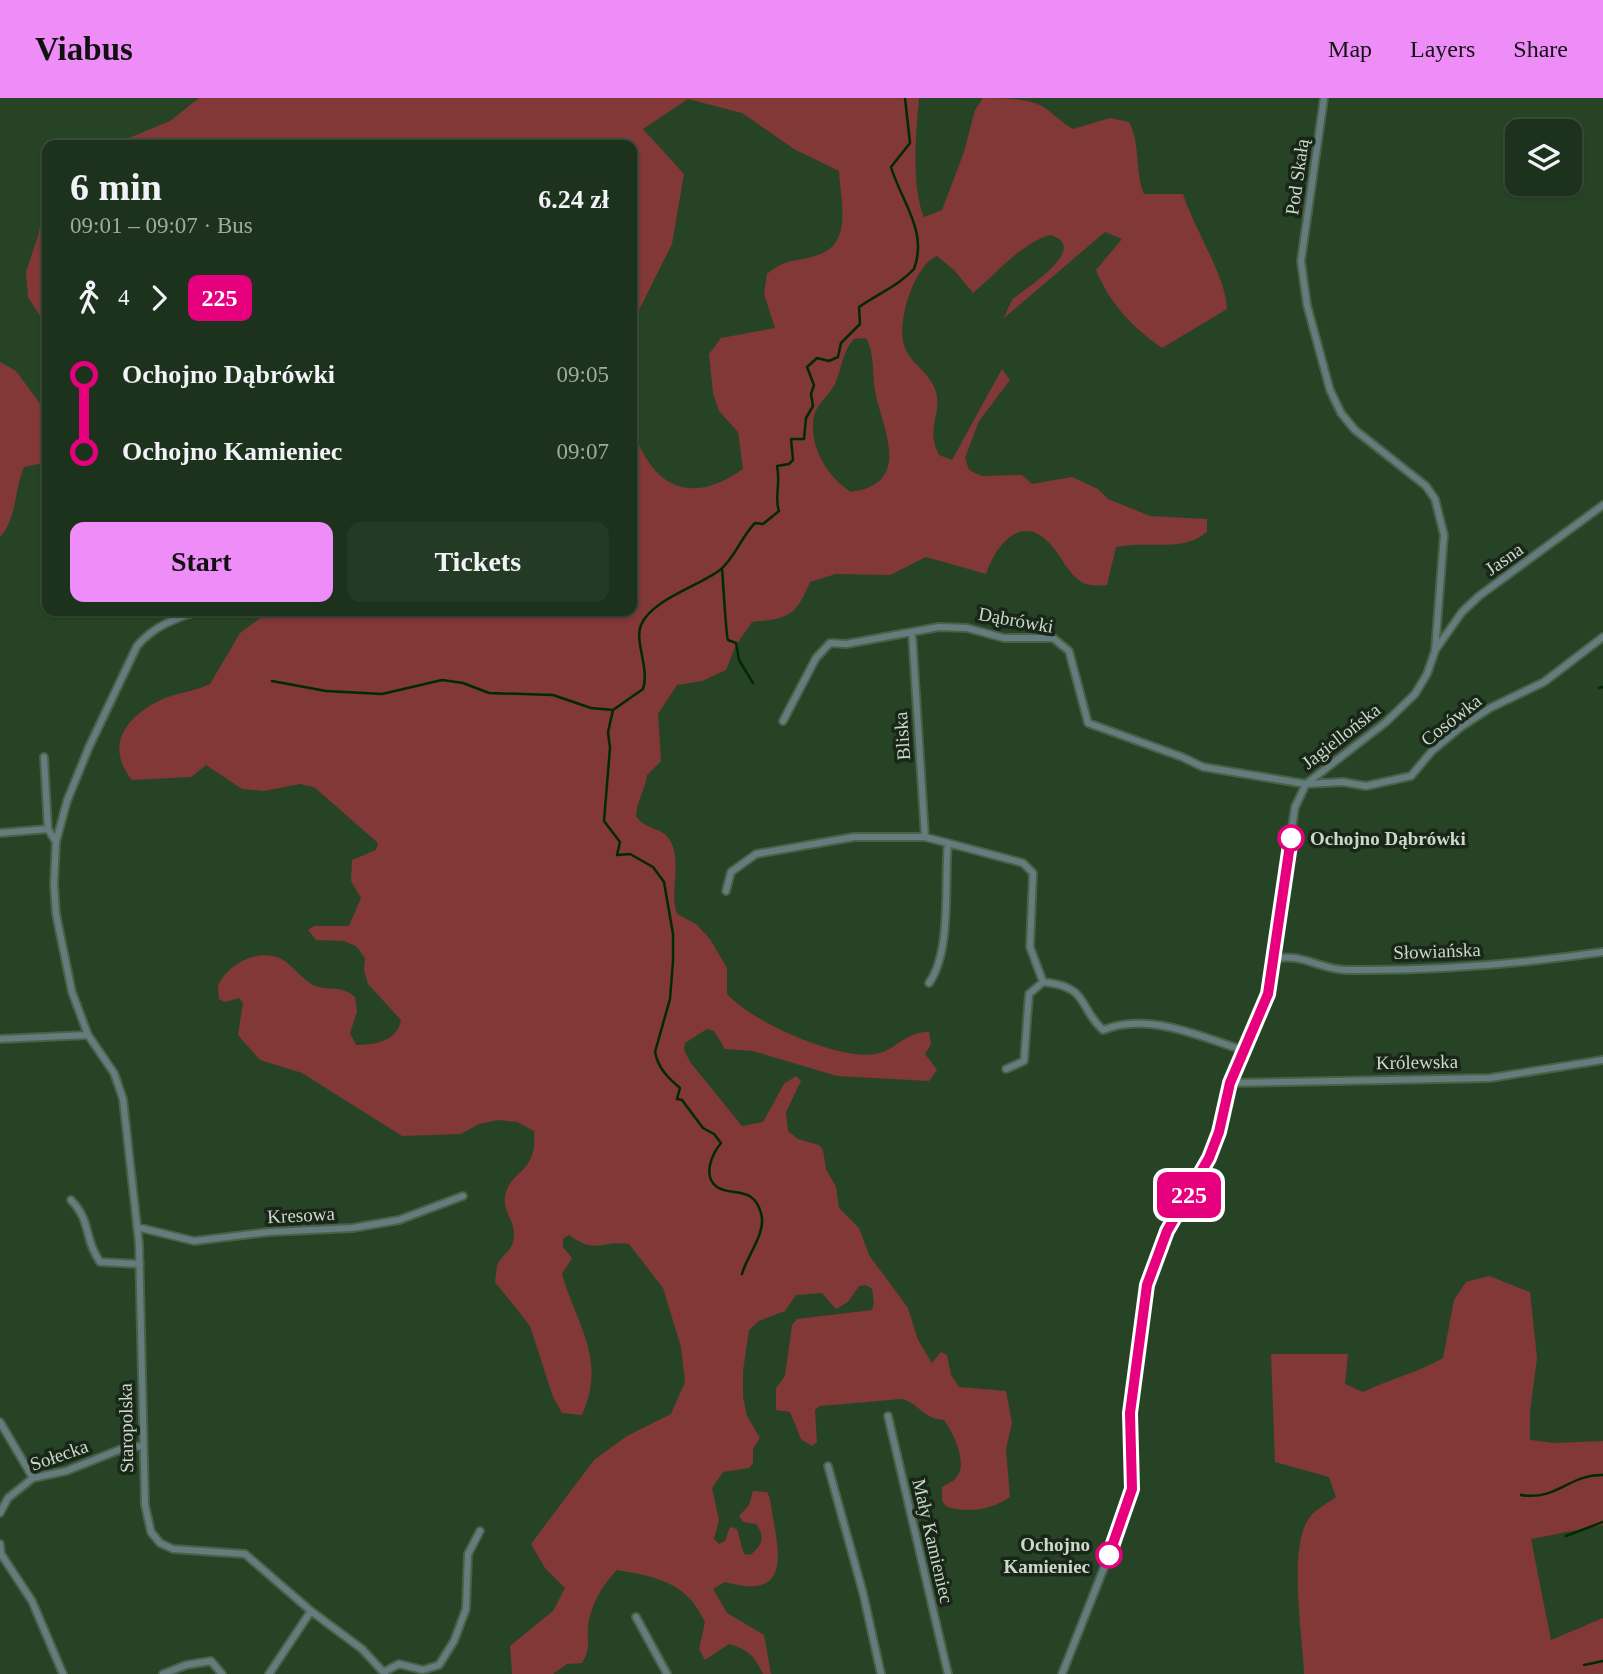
<!DOCTYPE html>
<html lang="en">
<head>
<meta charset="utf-8">
<style>
  body { margin:0; font-family:Georgia,serif; background:#253a25; color:#f1f3f6; height:100vh; display:flex; flex-direction:column; font-size:26px; white-space:nowrap }
  * { box-sizing:border-box; margin:0 }
  p { font-size:23px; color:#a0aaa3 }
  .icon { flex:none; width:38px; height:38px; fill:none; stroke:currentColor; stroke-width:2; stroke-linecap:round; stroke-linejoin:round }
  .map { position:relative; flex:1; overflow:hidden }
  .panel { position:absolute; left:42px; top:42px; width:595px; height:476px; display:flex; flex-direction:column; background:#1d321c; border-radius:14px; box-shadow:0 2px 5px #0004,0 0 0 2px #3b4d3b }
  .panel>* { flex:none }
  .badge { padding:0 14px; border-radius:10px; font-size:24px; line-height:46px }
  .controls { position:absolute; left:1505px; top:21px; display:grid; gap:14px }
  .controls a { display:grid; place-items:center; width:77px; height:77px; border-radius:14px; background:#1d321c; box-shadow:0 2px 5px #0004,0 0 0 2px #3b4d3b; font-size:35px }
  .map>.badge { position:absolute; translate:-50% -50%; box-shadow:0 0 0 4px #fff }
  .legs { display:flex; align-items:center; gap:10px; height:77px; padding:0 28px; font-size:23px }
  .legs p { margin-inline-start:auto }
  .summary { display:flex; align-items:center; justify-content:space-between; height:119px; padding:0 28px }
  h1 { font-size:38px; font-weight:700; line-height:52px }
  .button { display:flex; gap:14px; margin-top:auto; padding:14px 28px }
  .button a { flex:1; height:80px; border-radius:14px; background:#ee8cf8; color:#111; font-size:28px; font-weight:700; line-height:80px; text-align:center }
  .button a+a { background:#253a25; color:#f1f3f6 }
  ul { padding:0 28px; list-style:none }
  li { display:flex; align-items:center; gap:24px; height:77px; font-size:26px }
  li i { display:grid; place-items:center; width:10px; height:100%; margin:0 9px; background:currentColor }
  li i::after { content:''; width:18px; height:18px; margin:-9px; border:5px solid; border-radius:50%; background:#1d321c }
  li p { margin-inline-start:auto }
  li:first-child i { background:linear-gradient(#0000 50%,currentColor 0) }
  li:last-child i { background:linear-gradient(currentColor 50%,#0000 0) }
  header { display:flex; align-items:center; gap:42px; box-sizing:border-box; height:98px; padding:0 35px; background:#ee8cf8; color:#111 }
  header strong { font-size:33px }
  nav { display:flex; gap:38px; margin-inline-start:auto; font-size:24px }
  .map>svg:first-child { display:block }
  .green { fill:#813837; fill-rule:evenodd }
  .lines { fill:none; stroke-linecap:round; stroke-linejoin:round }
  .stream { stroke:#002b00; stroke-width:2.5 }
  .minor-casing { stroke:#486147; stroke-width:10 }
  .minor { stroke:#657c7e; stroke-width:6 }
  .line-1-casing { stroke:#fff; stroke-width:16 }
  .line-1 { stroke:#e6007e; stroke-width:10 }
  .stop-1-dot { fill:#fff; stroke:#e6007e; stroke-width:3.5 }
  .labels { text-anchor:middle; dominant-baseline:central; stroke-width:7; stroke-linejoin:round; paint-order:stroke }
  .street-label { font-size:19px; fill:#cadac9; stroke:#192619 }
  .stop-label { font-size:19px; font-weight:bold; fill:#cadac9; stroke:#192619; text-anchor:start }
</style>
</head>
<body>
<header>
<strong>Viabus</strong>
<nav><a>Map</a><a>Layers</a><a>Share</a></nav>
</header>
<div class="map">
<svg width="1603" height="1576" viewBox="0 0 1603 1576">
  <rect width="100%" height="100%" fill="#274326"/>
  <path class="green" d="M199 0H919C916 33 911 89 924 119L942 112 964 54 975 12 983 0C1003 0 1022 0 1040 7 1051 13 1061 24 1073 31L1110 20 1129 24C1141 47 1134 72 1144 96H1183C1194 131 1226 178 1227 211L1162 250C1132 229 1110 206 1096 172L1122 141 1105 134 1004 220C1007 214 1010 204 1014 200 1023 192 1093 149 1050 137 1020 146 996 176 973 195L955 173 937 158C914 167 895 227 905 250 911 266 930 274 936 294 942 318 925 330 939 357L952 362 1002 271 1010 282 979 323 965 360 969 372 982 378 1022 377 1032 386 1072 379 1098 391 1108 401 1150 418 1207 421V434C1183 455 1146 442 1116 449L1107 487C1098 488 1087 488 1080 483 1068 475 1061 458 1052 448 1023 413 996 446 986 476L926 459 890 477 836 476 810 484C796 518 788 521 752 524L736 547 726 572 702 583 677 587 658 616 661 663 647 677C645 692 637 703 636 718 645 733 664 728 671 744 682 767 669 793 677 816L696 826 710 841 727 870V896C752 924 838 962 875 956 895 953 906 933 929 934L931 946 925 956 937 972 929 983 837 978 753 953 725 951 714 933 707 931 685 945 684 952 690 964 742 1028 763 1024 784 986 796 978 801 983 786 1014 788 1033 798 1041 819 1047 823 1052 826 1071 836 1089 839 1110 859 1130 869 1157 908 1210 918 1242 932 1265 941 1254 947 1257 951 1277 959 1289 1006 1293 1012 1325 1006 1351 1010 1399C991 1412 969 1415 947 1409L942 1403V1389C946 1386 953 1384 956 1380 969 1365 953 1335 944 1322 921 1320 920 1305 901 1301L820 1308 815 1312 817 1344 812 1348 801 1341 790 1314 776 1312V1290L785 1278 792 1227 797 1221 872 1212 874 1205 872 1191 866 1187 859 1188 848 1204 836 1211 822 1195 796 1197 785 1213 759 1223 749 1232 743 1273V1299L747 1318 760 1340 753 1351V1365L749 1370 723 1374 712 1390 719 1422 714 1441 719 1446 725 1443 730 1429 737 1431 744 1456 750 1457C762 1448 766 1438 756 1426L743 1424 739 1418 749 1407 753 1393 767 1394 770 1401C776 1446 798 1505 725 1484L713 1491 727 1515 764 1537 771 1576H763C755 1559 748 1551 729 1546L705 1562 699 1551 705 1524C686 1484 658 1479 617 1472 604 1485 593 1503 589 1522 585 1541 593 1547 582 1565L567 1566 553 1576H512L510 1548 553 1513 565 1490 545 1470 531 1446 594 1362 627 1338 671 1316 685 1284 681 1249 663 1190 629 1146C601 1142 596 1157 569 1137L563 1141V1149L572 1160 562 1176C577 1228 607 1261 582 1317L562 1315 553 1299 530 1228 495 1184C496 1179 496 1173 497 1168 502 1154 514 1155 514 1135 514 1123 503 1113 505 1099 509 1071 538 1077 534 1033L517 1024 498 1022 479 1026 461 1036 402 1038 302 975 260 962 238 937 243 905 239 900 225 904 219 901 218 888C228 865 259 849 283 862 294 869 302 881 313 887 328 894 341 886 355 899L357 914 350 935 356 947C374 947 398 943 401 922L368 886 364 872 365 860 356 848 344 843 316 842 308 832 314 828H349L361 800 351 783 352 762 376 752 378 745 314 689 300 686 264 693 242 691 206 667 191 679 132 682C102 645 130 614 168 599 182 594 196 593 210 586L240 535 270 513H355L361 516 383 513H632V329C652 389 689 409 743 371L738 334 719 313 713 295 709 256 721 240 775 230 764 196 767 176C787 159 796 165 818 157 854 145 840 101 839 73L794 51 742 15 688 1 643 31 684 76 672 146 639 212 632 219V47H112L170 23ZM866 240C875 256 872 276 875 293 883 333 913 385 851 394 827 379 808 347 814 318 817 305 829 298 835 286 842 270 842 254 854 241Z
    M47 93V229L28 199 26 174 38 138Z
    M0 264 16 273 47 315V364L24 369C14 392 17 421 0 439Z
    M1489 1178 1530 1194 1537 1260 1530 1314V1342L1555 1345 1603 1343V1427L1531 1441 1551 1542 1603 1520V1576H1304C1303 1540 1287 1448 1310 1419 1316 1411 1328 1405 1336 1399L1329 1379 1275 1364 1271 1256H1348L1345 1286 1363 1294C1390 1281 1417 1275 1443 1260L1454 1202 1466 1184Z"/>
  <g class="lines">
    <path class="stream" d="M722 470C723 481 726 539 728 542L736 545 739 562 753 585
      M272 583 326 593 382 596 442 582 463 585 489 595 553 597 591 610 613 612 643 591C650 570 634 544 641 527 651 502 699 488 720 472 735 460 741 439 755 425L763 426 779 413C774 401 781 386 777 368L789 366 793 362 791 341H804L806 320 813 308 811 296 814 287 807 269 817 260 829 263 838 259 841 245 860 226 859 209C879 195 898 188 914 171 928 133 902 105 891 69L910 45 905 0
      M1599 590 1603 589
      M613 612 608 634 610 650 604 723 620 744 617 757 630 756 653 769 664 784 673 836V863L670 901 655 954C658 970 668 980 680 990L677 1001 682 1002 703 1030 714 1036 721 1045C712 1056 702 1078 717 1089 732 1099 753 1087 761 1115 767 1135 747 1157 742 1176
      M1521 1397C1557 1403 1569 1376 1603 1377
      M1566 1438 1603 1424
      M1584 1567 1603 1563"/>
    <defs>
      <path id="minor" d="M200 513C175 520 154 528 137 548L89 649 67 703 56 744 54 786 56 816 72 894 88 937 114 975 123 1001 139 1146 145 1407 151 1434 160 1445 173 1451 245 1456 311 1513 362 1551 385 1576
        M912 534 925 739
        M1436 551 1462 514 1479 498 1603 407
        M783 623 816 560 830 545 846 546 939 529 967 530 1004 540H1053L1069 553 1088 625 1182 659 1203 669 1306 686 1343 684 1366 688 1411 678 1432 653 1461 629 1490 610 1544 584 1603 539
        M44 659 48 731 56 744
        M0 735 48 731
        M726 793 731 774 756 756 854 739H925L1023 765 1033 775 1030 849 1043 884C1090 889 1077 908 1103 932 1149 914 1198 938 1243 952
        M1275 861C1300 854 1321 872 1347 872 1432 873 1519 866 1603 854
        M929 885C952 853 944 785 948 745
        M0 941 88 937
        M1006 971 1024 963 1029 896 1043 884
        M1230 985 1490 980 1603 962
        M71 1102C92 1124 83 1139 100 1164L140 1166
        M137 1129 194 1143 269 1134 352 1130 399 1122 463 1098
        M888 1318 948 1576
        M0 1324 33 1380
        M828 1368 863 1495 881 1576
        M0 1415 8 1400 33 1380 66 1373 124 1350 142 1348
        M0 1446 1 1456 32 1503 63 1576
        M636 1519 667 1576
        M384 1574 399 1566 423 1572 439 1567 454 1543 466 1511 468 1456 480 1433
        M163 1576 186 1567 211 1563 222 1576
        M269 1576 311 1513
        M1062 1576 1128 1409 1133 1371 1132 1290 1147 1187 1167 1133 1208 1060 1219 1034 1230 985 1268 896 1295 709 1306 686 1386 624 1415 596 1427 576 1435 553 1444 437 1435 401 1426 388 1355 332 1341 315 1330 292 1307 207 1301 163 1324 0"/>
    </defs>
    <use href="#minor" class="minor-casing"/>
    <use href="#minor" class="minor"/>
  </g>
  <g class="lines">
    <defs>
      <path id="line-1" d="M1109 1457 1132 1391 1130 1315 1147 1187 1167 1133 1209 1060 1219 1034 1230 985 1268 896 1291 740"/>
    </defs>
    <use href="#line-1" class="line-1-casing"/>
    <use href="#line-1" class="line-1"/>
  </g>
  <g class="stop-1-dot">
    <circle cx="1291" cy="740" r="12"/>
    <circle cx="1109" cy="1457" r="12"/>
  </g>
  <g class="labels">
    <g class="street-label">
      <text transform="translate(1297 79) rotate(-82)">Pod Skałą</text>
      <text transform="translate(1504 461) rotate(-35)">Jasna</text>
      <text transform="translate(1016 522) rotate(10)">Dąbrówki</text>
      <text transform="translate(1451 622) rotate(-38)">Cosówka</text>
      <text transform="translate(902 638) rotate(-94)">Bliska</text>
      <text transform="translate(1341 638) rotate(-38)">Jagiellońska</text>
      <text transform="translate(1437 853) rotate(-2)">Słowiańska</text>
      <text transform="translate(1417 964) rotate(-1)">Królewska</text>
      <text transform="translate(301 1117) rotate(-3)">Kresowa</text>
      <text transform="translate(126 1330) rotate(-91)">Staropolska</text>
      <text transform="translate(59 1357) rotate(-19)">Sołecka</text>
      <text transform="translate(933 1443) rotate(77)">Mały Kamieniec</text>
    </g>
    <g class="stop-label">
      <text x="1310" y="740">Ochojno Dąbrówki</text>
      <text x="1090" y="1446" text-anchor="end">Ochojno<tspan x="1090" dy="22">Kamieniec</tspan></text>
    </g>
  </g>
</svg>
<div class="controls">
<a><svg class="icon" aria-label="layers" viewBox="0 0 24 24"><path d="M12 4l9 5-9 5-9-5zM3 14l9 5 9-5"/></svg></a>
</div>
<b class="badge" style="left:1189px;top:1097px;background:#e6007e;color:#fff">225</b>
<section class="panel">
<div class="summary"><div><h1>6 min</h1><p>09:01 – 09:07 · Bus</p></div><b>6.24 zł</b></div>
<div class="legs"><svg class="icon" aria-label="walk" viewBox="0 0 24 24"><circle cx="13" cy="4" r="2"/><path d="M13 8l-2 6 4 7M11 14l-3 7M7 12l3-4h3l4 4"/></svg>4<svg class="icon" aria-label="forward" viewBox="0 0 24 24"><path d="M9 5l7 7-7 7"/></svg><b class="badge" style="background:#e6007e;color:#fff">225</b></div>
<ul>
<li><i style="color:#e6007e"></i><b>Ochojno Dąbrówki</b><p>09:05</p></li>
<li><i style="color:#e6007e"></i><b>Ochojno Kamieniec</b><p>09:07</p></li>
</ul>
<div class="button"><a>Start</a><a>Tickets</a></div>
</section>
</div>
</body>
</html>
